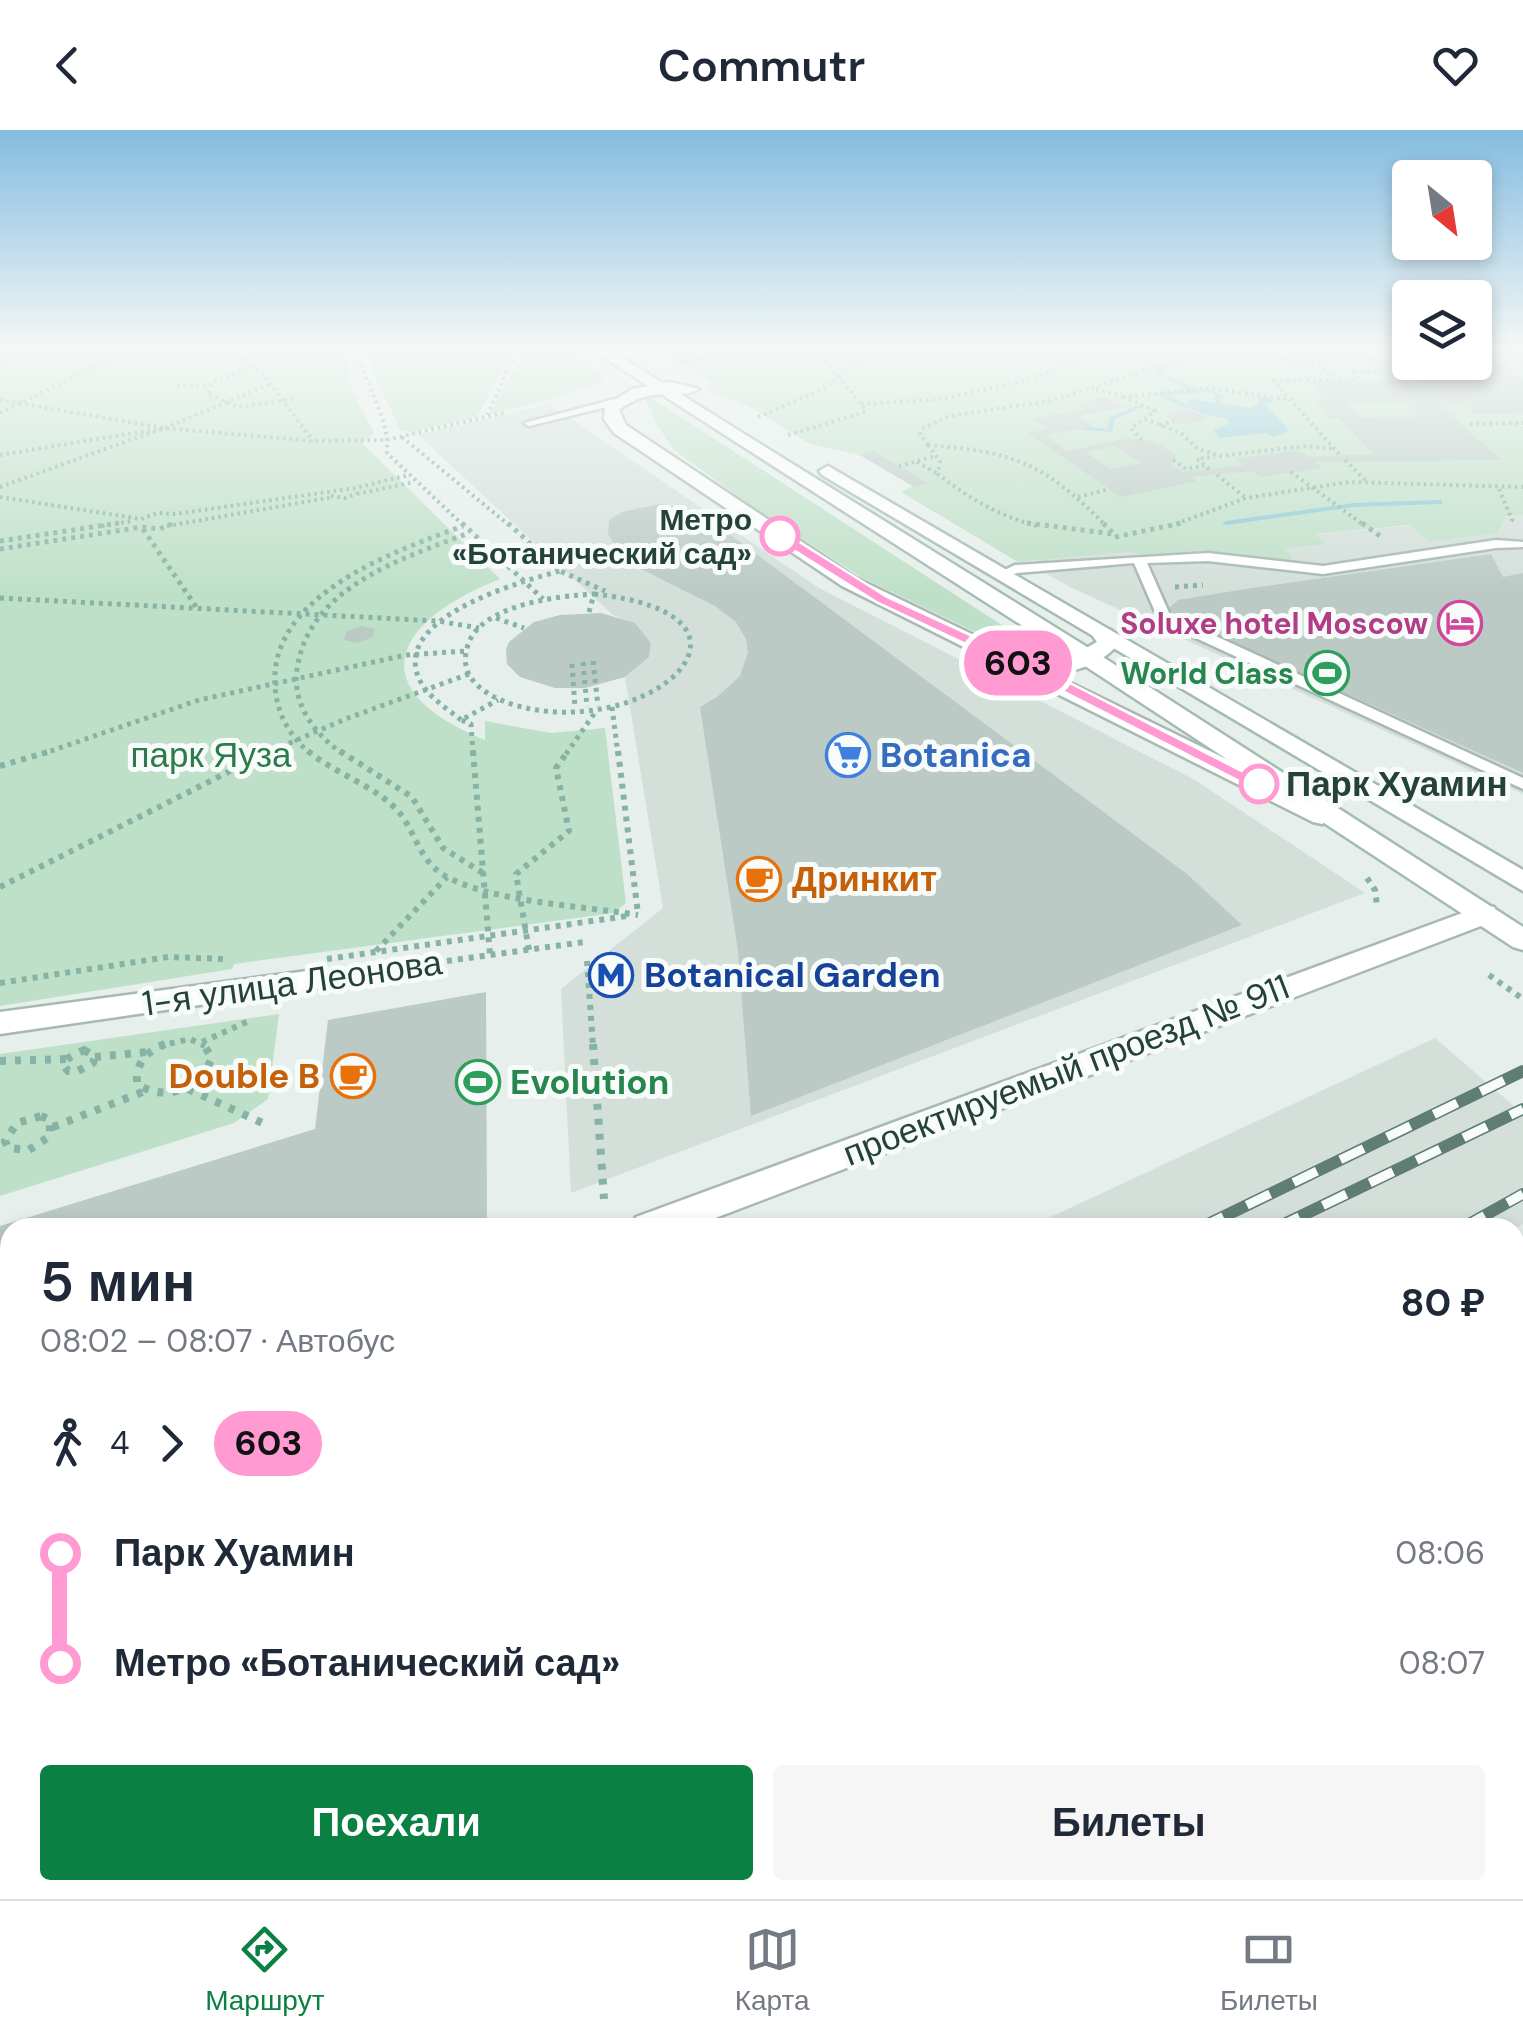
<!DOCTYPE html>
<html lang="ru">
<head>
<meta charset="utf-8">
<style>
  body { margin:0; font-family:"DM Sans",sans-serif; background:#f6f6f7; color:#1f2937; height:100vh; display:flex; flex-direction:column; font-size:38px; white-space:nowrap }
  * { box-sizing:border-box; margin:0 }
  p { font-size:32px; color:#747a83 }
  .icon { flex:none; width:55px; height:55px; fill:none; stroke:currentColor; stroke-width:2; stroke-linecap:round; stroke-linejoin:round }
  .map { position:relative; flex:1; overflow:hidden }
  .drawer { position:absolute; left:0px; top:1088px; width:1525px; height:682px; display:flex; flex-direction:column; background:#fff; border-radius:30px 30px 0 0; box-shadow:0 5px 15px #0003 }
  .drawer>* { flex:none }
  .badge { padding:0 20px; border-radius:32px; font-size:35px; line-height:65px }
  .needle { width:65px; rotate:150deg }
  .fabs { position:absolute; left:1392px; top:30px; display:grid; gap:20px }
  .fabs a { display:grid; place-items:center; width:100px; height:100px; border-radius:10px; background:#fff; box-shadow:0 5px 15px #0003; font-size:50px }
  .map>.badge { position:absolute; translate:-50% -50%; box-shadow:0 0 0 5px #fff }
  .legs { display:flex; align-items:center; gap:15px; height:110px; padding:0 40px; font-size:32px }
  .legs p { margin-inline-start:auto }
  .summary { display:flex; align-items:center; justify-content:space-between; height:170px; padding:0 40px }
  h1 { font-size:55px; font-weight:600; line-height:75px }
  .cta { display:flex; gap:20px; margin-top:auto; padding:20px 40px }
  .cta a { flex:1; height:115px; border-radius:10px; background:#0b8043; color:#fff; font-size:40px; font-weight:600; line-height:115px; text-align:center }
  .cta a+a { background:#f6f6f7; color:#1f2937 }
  ul { padding:0 40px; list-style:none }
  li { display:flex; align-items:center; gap:35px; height:110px; font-size:38px }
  li i { display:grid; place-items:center; width:15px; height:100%; margin:0 12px; background:currentColor }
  li i::after { content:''; width:25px; height:25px; margin:-12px; border:8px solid; border-radius:50%; background:#fff }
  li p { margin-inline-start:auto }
  li:first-child i { background:linear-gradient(#0000 50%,currentColor 0) }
  li:last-child i { background:linear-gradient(currentColor 50%,#0000 0) }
  header { display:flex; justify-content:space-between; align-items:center; height:130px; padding:0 40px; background:#fff; font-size:45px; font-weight:600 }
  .tabs { display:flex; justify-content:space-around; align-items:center; height:140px; border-top:2px solid #e0e1e3; background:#fff; font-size:28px; color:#747a83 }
  .tabs a { display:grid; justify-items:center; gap:5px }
  .tabs .current { color:#0b8043 }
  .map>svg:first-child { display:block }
  .built { fill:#d4dfda }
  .green { fill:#bfe0c8 }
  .water { fill:#8ec9d4 }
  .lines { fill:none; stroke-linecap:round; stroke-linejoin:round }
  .stream { fill:#8ec9d4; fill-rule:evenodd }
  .building { fill:#bbcac4; fill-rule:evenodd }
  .service-casing { stroke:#a8b8b2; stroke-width:5 }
  .minor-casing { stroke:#a8b8b2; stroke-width:5 }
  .tertiary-casing { stroke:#a8b8b2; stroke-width:5 }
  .secondary-casing { stroke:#a4bbb3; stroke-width:5 }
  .primary-casing { stroke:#c2cac8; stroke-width:5 }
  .path-far4 { stroke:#86b3a5; stroke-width:4; stroke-dasharray:2.5 4; stroke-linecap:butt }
  .path-far3 { stroke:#86b3a5; stroke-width:5; stroke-dasharray:4 5; stroke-linecap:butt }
  .path-far2 { stroke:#86b3a5; stroke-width:6; stroke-dasharray:5 6; stroke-linecap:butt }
  .path-far1 { stroke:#86b3a5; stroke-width:8; stroke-dasharray:6 9; stroke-linecap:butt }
  .path { stroke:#86b3a5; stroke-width:9; stroke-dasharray:8 11; stroke-linecap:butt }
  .service { fill:#fff; fill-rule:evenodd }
  .minor { fill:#fff; fill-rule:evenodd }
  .tertiary { fill:#fff; fill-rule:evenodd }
  .secondary { fill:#fff; fill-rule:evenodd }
  .primary { fill:#6aa596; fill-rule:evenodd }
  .rail-far1-casing { stroke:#5f7d75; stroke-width:12 }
  .rail-casing { stroke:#5f7d75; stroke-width:15 }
  .rail-far1 { stroke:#f7fbf9; stroke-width:9; stroke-dasharray:26; stroke-linecap:butt }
  .rail { stroke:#f7fbf9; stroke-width:11; stroke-dasharray:34; stroke-linecap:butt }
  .line-1 { fill:#ff9ad2; stroke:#fff; stroke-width:2.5 }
  .stop-1-dot { fill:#fff; stroke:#ff9ad2; stroke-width:5 }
  .labels { text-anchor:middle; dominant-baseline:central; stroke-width:10; stroke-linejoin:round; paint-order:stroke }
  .far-stop-label { font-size:30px; font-weight:bold; fill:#24423a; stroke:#f7fbf9; text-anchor:end }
  .far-hotel-label { font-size:30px; font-weight:bold; fill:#b23c85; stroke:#f7fbf9; text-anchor:end }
  .far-leisure-label { font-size:30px; font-weight:bold; fill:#27864d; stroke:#f7fbf9; text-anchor:end }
  .park-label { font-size:35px; fill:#2d7a4b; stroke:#f7fbf9 }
  .shop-label { font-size:35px; font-weight:bold; fill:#366cbe; stroke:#f7fbf9; text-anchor:start }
  .stop-label { font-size:35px; font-weight:bold; fill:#24423a; stroke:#f7fbf9; text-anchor:start }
  .food-label { font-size:35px; font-weight:bold; fill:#c56008; stroke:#f7fbf9; text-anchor:start }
  .transit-label { font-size:35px; font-weight:bold; fill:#164399; stroke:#f7fbf9; text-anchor:start }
  .street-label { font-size:35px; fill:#24423a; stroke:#f7fbf9 }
  .leisure-label { font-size:35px; font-weight:bold; fill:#27864d; stroke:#f7fbf9; text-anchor:start }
</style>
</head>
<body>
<header><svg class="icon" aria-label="back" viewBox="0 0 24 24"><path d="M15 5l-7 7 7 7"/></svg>Commutr<svg class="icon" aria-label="heart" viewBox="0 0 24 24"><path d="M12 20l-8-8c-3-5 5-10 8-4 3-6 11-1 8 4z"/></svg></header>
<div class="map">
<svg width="1523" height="1769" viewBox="0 0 1523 1769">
  <rect width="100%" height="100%" fill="#e6efeb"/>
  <path class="built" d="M549 274 819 458 1195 650 1365 763 571 1063 561 859 663 778 625 547 649 527 651 513 635 494 613 485 418 305Z
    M1523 385V664L1072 458 1043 442 1037 430Z
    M1435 908 1523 984V1094L1515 1099 1029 1097Z
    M10 1536V1760H297L285 1769H0V1540Z"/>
  <path class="green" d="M0 216H344L350 256 374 303 362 313 500 449C393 491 359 559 485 610V591L551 603 605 598 626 773 614 783 234 834 232 839 0 876Z
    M369 216H515L477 287 410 302 400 300 374 244Z
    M528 216H559L606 249 548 270 489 284Z
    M652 216H1410V232H1475V216H1523V385L1506 386 1497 403 1430 411 1409 395 1315 404 1325 414 1284 418 1293 428 1286 429 1202 420 1144 425 1128 422 1018 432 901 362 913 356 860 325 810 314 752 278 713 262 708 258 712 253Z
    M650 267 1048 525 1047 528 1033 530 861 447 750 375 674 320 657 295 645 268Z
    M279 884 268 969 234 993 0 1066V924Z"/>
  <path class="water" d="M1257 267H1270L1272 272 1265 274 1288 299 1286 303 1273 307 1267 303 1220 308 1212 300 1229 294 1227 288 1204 285 1186 276 1191 269 1250 278 1258 274Z"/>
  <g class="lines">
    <path class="stream" d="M1164 236 1169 237 1162 242 1196 259 1204 258 1225 265 1220 269 1221 272 1218 274 1213 268 1216 265 1204 262 1168 266 1188 275V277L1186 278 1158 266 1157 265 1160 263 1188 260 1155 243V241Z
      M1141 274 1143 275V277L1115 289 1112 302 1083 300 1080 298 1083 296 1107 299 1110 287Z
      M1439 370H1442V374L1354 377 1226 395 1222 393 1226 391 1354 373Z"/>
  </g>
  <path class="building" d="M1263 216 1405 218 1410 222V232H1439L1454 245H1485L1470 232H1475V222H1486L1523 251V283L1475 284 1464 275H1440L1501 330 1315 332 1323 338 1260 347 1252 341 1191 347 1197 351 1121 367 1027 303 1048 299 1032 288 1087 280 1075 273 1107 267 1125 277 1078 286 1094 296 1045 305 1068 321 1130 308 1155 312 1176 325 1170 334 1182 342 1244 335 1235 329 1298 320 1307 327 1373 324 1339 288H1330L1313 270H1325L1308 252 1406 250 1411 255H1432L1396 223 1268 221 1274 228 1238 231 1230 222 1255 221 1253 219 1266 218ZM1405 272 1420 286 1361 288 1346 273ZM1115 316 1141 333 1111 339 1085 322Z
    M1187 279 1208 288 1186 295 1165 285Z
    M873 321 899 336 927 353 914 357 860 325Z
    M659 374 697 380 1187 744 1242 795 751 986 738 821 700 577 717 567 740 546 748 522 746 509 736 492 715 476 625 431 608 404 609 390 622 382Z
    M1491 424 1503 447 1523 443V643L1185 491 1168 479 1178 470 1252 458Z
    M601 483 635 493 651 513 649 527 625 547 585 558H555L520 547 507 534 506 519 509 512 534 492 560 485Z
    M361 496 375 499 373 507 358 513 344 510 346 501Z
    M486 862 487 1095 10 1098V1257L0 1260V1096L315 999 328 890Z"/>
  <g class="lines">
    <defs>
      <path id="service" d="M619 268 624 271 623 273 529 296 524 293Z
        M1496 410 1523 412V417L1496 418 1323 444 1208 431 1147 433 1170 485 1523 648V659L1159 491 1134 433 1017 443 1001 449 994 445 1015 435 1208 423 1323 436Z
        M1515 1559 1523 1560V1590L1515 1589Z
        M1144 1760H1185L1181 1769H1140Z"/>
      <path id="minor" d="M670 252 699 259C681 271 652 254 619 280L626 295 856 448 1025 530 1068 528 1097 512 1092 505 1095 500H1111L1120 512C1103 534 1078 541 1052 544L1331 680 1335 686 1322 694 1313 692 842 456 614 303 604 289 605 276 632 259Z
        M307 841 317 844 322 851 317 858 0 904V882Z
        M996 1760H1054L1050 1769H992Z"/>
      <path id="tertiary" d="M1484 775 1494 777 1498 784 1494 791 689 1098H631L636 1087Z
        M10 1315V1355L0 1359V1319Z"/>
      <path id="secondary" d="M586 216H603L1095 522 1523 797V820L1513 817 1079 532Z
        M828 336 1523 740V761L822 345 819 341Z"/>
      <path id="primary" d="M1523 1361V1403L1515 1406V1364Z
        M1523 1521V1567L1515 1571V1525Z
        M632 1760H698L694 1769H628Z
        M1034 1760H1098L1094 1769H1030Z"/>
    </defs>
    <use href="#service" class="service-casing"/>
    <use href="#minor" class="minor-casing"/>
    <use href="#tertiary" class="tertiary-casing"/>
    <use href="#secondary" class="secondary-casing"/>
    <use href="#primary" class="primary-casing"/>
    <path class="path-far4" d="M225 216 264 245 313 311
      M356 216C364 255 390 287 387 323L464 396
      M813 216 867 281
      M1230 216 1243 222
      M1497 216 1523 223
      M1273 226 1319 235 1332 248
      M1373 228 1380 235 1374 236 1379 241
      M680 233 715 224 801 216
      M0 235 18 223 11 216
      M253 237 213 252 207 264 239 277 295 269
      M1393 242 1405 249 1419 248
      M177 256 210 255
      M1096 259 1124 267
      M0 270 164 298 313 311 386 310 507 282
      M861 274 943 269 1030 249 1118 216
      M0 283 137 216
      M487 285 519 216
      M758 287 823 259 880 216
      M1145 289 1181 303 1198 319 1220 326 1306 316 1334 319
      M1470 294 1523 293
      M1160 295 1176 290
      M165 298 270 254
      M788 305 866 282
      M402 307 510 396
      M1142 310 1131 298 1155 281 1124 267 1208 258 1291 270
      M928 315C1015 322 1044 333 1106 396
      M928 315 940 331 938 344C968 368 999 386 1037 396
      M928 315 920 304 922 299 949 286 1050 271 1223 216
      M1339 324 1274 251 1358 249 1351 242 1410 241
      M0 325 164 298 0 357
      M1173 330 1186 339 1204 336
      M1345 330 1366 351
      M917 332 938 344
      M899 336 936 326
      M1209 339 1197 329 1215 327
      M1291 342 1365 396
      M1217 345 1245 367
      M1499 359 1512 390 1509 394
      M357 364 414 352
      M331 366 346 368 357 363
      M0 367 141 389 158 383 175 384 355 358 409 345
      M1078 367 1109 359
      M102 396 132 391
      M167 396 333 367
      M1170 396 1246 368 1349 352 1523 357"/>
    <path class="path-far3" d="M462 393 543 469
      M508 393 560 441 605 461
      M1027 393 1114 404 1103 393
      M1362 393 1380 406
      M143 399 197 478
      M1115 407 1182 393
      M0 411 119 393
      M0 419 142 397 159 399 174 393
      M1175 457 1203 455
      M594 464C781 484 661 603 531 579 510 575 484 566 471 548 465 539 464 529 467 518 477 475 557 466 594 464Z
      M0 468 438 491 479 498
      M589 482 594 464
      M496 488 524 498
      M593 531 598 576
      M583 532 587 577
      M572 534 575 578
      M612 577 618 624
      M461 590C444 576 420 562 416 539 405 484 522 451 560 441
      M42 624 199 570 406 525 466 521
      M264 624 348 588 469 544
      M311 624C290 607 277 584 275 557 268 465 395 421 463 396
      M343 624C316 605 292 576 297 540 308 457 401 429 469 403
      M473 624 471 594 461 590 498 570
      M566 624 596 581"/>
    <path class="path-far2" d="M308 621C335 644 374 655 398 681 415 701 419 729 442 744 487 772 584 776 638 785
      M340 621 412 667 443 718 483 743
      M473 621 490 825
      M618 621 638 784
      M0 636 51 621
      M1367 748 1375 760 1377 775
      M0 757 270 621
      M529 820 516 744 569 701 556 638 568 621
      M376 821 447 747
      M327 829 627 786
      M587 831 593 916
      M1489 845 1523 869
      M338 846 584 812
      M0 853 168 827 225 829
      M202 912 251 890
      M159 916 190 909 205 916"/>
    <path class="path-far1" d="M165 914C146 922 136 932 137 954 167 973 198 959 212 928L203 914
      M593 914 604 1069
      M84 920 95 927 93 933 76 942 68 941 64 936 67 929Z
      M95 927 147 922
      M0 931 67 929
      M188 959 267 995
      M41 986 50 990V1006L29 1020 8 1018 5 1011 17 993Z
      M53 997 145 961"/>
    <path class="path" d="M1515 1304 1523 1298
      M778 1769 791 1760"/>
    <use href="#service" class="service"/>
    <use href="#minor" class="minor"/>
    <use href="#tertiary" class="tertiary"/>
    <use href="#secondary" class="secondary"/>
    <use href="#primary" class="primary"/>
    <defs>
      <path id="rail-far1" d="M1200 1098 1523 941
        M1276 1098 1523 979
        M1462 1098 1523 1064"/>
      <path id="rail" d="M0 1648 10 1643
        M0 1685 10 1681
        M125 1769 144 1760"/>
    </defs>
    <use href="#rail-far1" class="rail-far1-casing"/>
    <use href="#rail" class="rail-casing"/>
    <use href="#rail-far1" class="rail-far1"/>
    <use href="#rail" class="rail"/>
  </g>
  <linearGradient id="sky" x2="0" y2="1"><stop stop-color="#84bce0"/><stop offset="0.47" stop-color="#f4f8f6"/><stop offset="1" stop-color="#f4f8f6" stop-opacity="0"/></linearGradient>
  <rect width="1523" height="463" fill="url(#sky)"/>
  <path class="line-1" d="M776 403H785L887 467 1025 530 1267 654 1253 658 1015 537 878 473 776 409Z"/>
  <defs>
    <symbol id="hotel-ring" viewBox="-11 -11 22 22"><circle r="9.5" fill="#f7fbf9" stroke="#d1479c" stroke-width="1.5"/><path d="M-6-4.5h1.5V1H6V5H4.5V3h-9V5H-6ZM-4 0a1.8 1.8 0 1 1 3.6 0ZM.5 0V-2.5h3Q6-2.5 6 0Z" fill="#d1479c"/></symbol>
    <symbol id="stadium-ring" viewBox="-11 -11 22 22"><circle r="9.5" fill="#f7fbf9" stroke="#2e9e5b" stroke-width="1.5"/><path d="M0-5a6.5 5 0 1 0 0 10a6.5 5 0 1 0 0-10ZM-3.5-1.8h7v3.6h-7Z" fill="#2e9e5b"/></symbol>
    <symbol id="supermarket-ring" viewBox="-11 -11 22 22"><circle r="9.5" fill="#f7fbf9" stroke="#3f7fe0" stroke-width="1.5"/><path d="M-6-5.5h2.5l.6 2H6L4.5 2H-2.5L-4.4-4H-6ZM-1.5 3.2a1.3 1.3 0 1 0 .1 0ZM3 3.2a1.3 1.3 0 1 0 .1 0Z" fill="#3f7fe0"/></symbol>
    <symbol id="cafe-ring" viewBox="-11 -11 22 22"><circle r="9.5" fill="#f7fbf9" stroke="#e8710a" stroke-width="1.5"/><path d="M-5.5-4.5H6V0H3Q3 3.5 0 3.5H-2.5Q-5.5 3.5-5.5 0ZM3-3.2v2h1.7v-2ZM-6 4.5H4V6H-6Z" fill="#e8710a"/></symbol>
    <symbol id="metro-ring" viewBox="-11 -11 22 22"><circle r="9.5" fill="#f7fbf9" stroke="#1a4fb4" stroke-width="1.5"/><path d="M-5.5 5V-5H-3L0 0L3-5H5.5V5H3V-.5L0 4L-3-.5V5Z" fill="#1a4fb4"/></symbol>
  </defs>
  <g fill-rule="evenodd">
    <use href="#hotel-ring" x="1435" y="468" width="50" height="50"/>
    <use href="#stadium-ring" x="1302" y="518" width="50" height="50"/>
    <use href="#supermarket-ring" x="823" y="600" width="50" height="50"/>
    <use href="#cafe-ring" x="734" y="724" width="50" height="50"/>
    <use href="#metro-ring" x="586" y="820" width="50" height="50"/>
    <use href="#cafe-ring" x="328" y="921" width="50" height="50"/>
    <use href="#stadium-ring" x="453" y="927" width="50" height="50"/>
  </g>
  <g class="stop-1-dot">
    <circle cx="780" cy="406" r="18"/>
    <circle cx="1259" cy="654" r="18"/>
  </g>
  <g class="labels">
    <g class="far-stop-label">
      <text x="752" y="389">Метро<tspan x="752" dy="34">«Ботанический сад»</tspan></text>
    </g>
    <g class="far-hotel-label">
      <text x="1428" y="493">Soluxe hotel Moscow</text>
    </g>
    <g class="far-leisure-label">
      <text x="1294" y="543">World Class</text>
    </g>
    <g class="park-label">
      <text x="211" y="625">парк Яуза</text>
    </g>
    <g class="shop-label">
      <text x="880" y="625">Botanica</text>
    </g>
    <g class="stop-label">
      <text x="1286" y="654">Парк Хуамин</text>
    </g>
    <g class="food-label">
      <text x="792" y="749">Дринкит</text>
      <text x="320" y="946" text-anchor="end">Double B</text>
    </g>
    <g class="transit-label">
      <text x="644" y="845">Botanical Garden</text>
    </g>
    <g class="street-label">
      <text transform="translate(292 853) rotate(-8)">1-я улица Леонова</text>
      <text transform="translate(1066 940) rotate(-21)">проектируемый проезд № 911</text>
    </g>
    <g class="leisure-label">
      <text x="510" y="952">Evolution</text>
    </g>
  </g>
</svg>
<div class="fabs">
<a><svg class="needle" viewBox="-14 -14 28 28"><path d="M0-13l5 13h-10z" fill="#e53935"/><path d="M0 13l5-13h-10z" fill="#747a83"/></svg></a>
<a><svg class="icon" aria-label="layers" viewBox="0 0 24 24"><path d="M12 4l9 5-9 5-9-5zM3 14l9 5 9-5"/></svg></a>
</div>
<b class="badge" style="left:1018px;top:533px;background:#ff9ad2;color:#111">603</b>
<section class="drawer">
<div class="summary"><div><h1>5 мин</h1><p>08:02 – 08:07 · Автобус</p></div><b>80 ₽</b></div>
<div class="legs"><svg class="icon" aria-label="walk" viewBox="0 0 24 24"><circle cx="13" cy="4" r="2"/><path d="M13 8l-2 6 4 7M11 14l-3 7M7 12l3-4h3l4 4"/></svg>4<svg class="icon" aria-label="forward" viewBox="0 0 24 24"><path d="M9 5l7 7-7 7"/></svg><b class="badge" style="background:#ff9ad2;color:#111">603</b></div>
<ul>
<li><i style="color:#ff9ad2"></i><b>Парк Хуамин</b><p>08:06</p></li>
<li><i style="color:#ff9ad2"></i><b>Метро «Ботанический сад»</b><p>08:07</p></li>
</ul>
<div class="cta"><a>Поехали</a><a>Билеты</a></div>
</section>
</div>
<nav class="tabs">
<a class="current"><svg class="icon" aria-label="directions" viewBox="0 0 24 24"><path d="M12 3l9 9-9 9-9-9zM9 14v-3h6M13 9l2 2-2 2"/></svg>Маршрут</a>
<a><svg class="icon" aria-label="map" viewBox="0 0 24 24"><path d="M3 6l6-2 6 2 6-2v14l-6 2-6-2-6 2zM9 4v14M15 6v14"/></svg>Карта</a>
<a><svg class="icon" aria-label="tickets" viewBox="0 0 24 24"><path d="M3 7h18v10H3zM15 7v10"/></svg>Билеты</a>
</nav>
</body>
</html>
